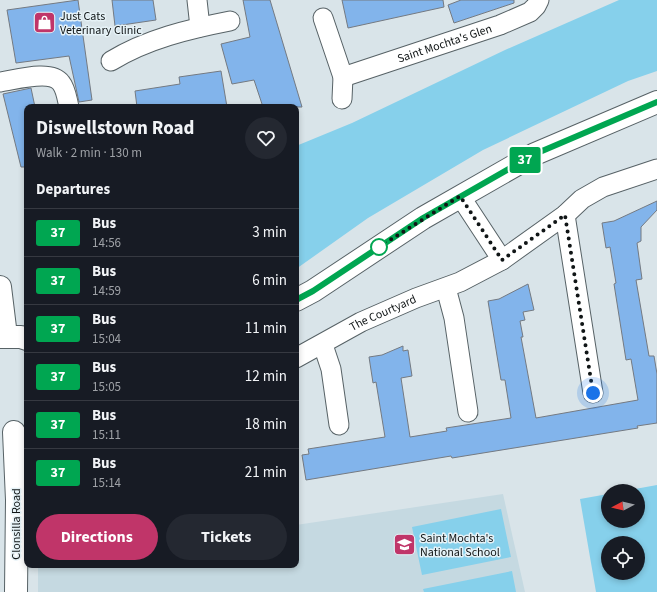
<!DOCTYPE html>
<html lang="en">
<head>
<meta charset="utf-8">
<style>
  body { margin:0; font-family:"Source Sans 3",sans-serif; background:#242831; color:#f1f3f6; height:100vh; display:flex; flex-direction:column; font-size:15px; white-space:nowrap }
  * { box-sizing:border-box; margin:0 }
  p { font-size:13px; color:#9ea1a6 }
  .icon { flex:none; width:22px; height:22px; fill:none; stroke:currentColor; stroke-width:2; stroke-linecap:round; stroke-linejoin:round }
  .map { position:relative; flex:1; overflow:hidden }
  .side { position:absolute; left:24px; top:104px; width:275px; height:464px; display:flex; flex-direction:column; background:#171b24; border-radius:8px; box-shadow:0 2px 6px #0003 }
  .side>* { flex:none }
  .badge { padding:0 8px; border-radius:3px; font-size:14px; line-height:26px }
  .needle { width:26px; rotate:263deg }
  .controls { position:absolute; left:601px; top:484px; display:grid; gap:8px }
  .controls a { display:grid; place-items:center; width:44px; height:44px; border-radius:50%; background:#171b24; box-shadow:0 2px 6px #0003; font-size:20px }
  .you { position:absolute; width:20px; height:20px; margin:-10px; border:3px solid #fff; border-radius:50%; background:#1a73e8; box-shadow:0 0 0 6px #1a73e833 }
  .map>.badge { position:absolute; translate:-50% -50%; box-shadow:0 0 0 2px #fff }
  h2 { padding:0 12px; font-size:15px; line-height:36px }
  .round { display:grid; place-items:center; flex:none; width:42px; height:42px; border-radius:21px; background:#242831 }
  .head { display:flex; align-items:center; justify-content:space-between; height:68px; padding:0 12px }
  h1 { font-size:19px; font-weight:700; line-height:30px }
  .cta { display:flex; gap:8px; margin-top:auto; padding:8px 12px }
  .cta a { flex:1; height:46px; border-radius:24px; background:#c03569; color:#fff; font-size:16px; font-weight:700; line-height:46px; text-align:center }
  .cta a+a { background:#242831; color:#f1f3f6 }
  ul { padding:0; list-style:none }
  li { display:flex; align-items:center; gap:12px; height:48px; padding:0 12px; border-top:1px solid #363941 }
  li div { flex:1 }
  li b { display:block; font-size:15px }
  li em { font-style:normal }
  li .badge { min-width:44px; font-weight:700; text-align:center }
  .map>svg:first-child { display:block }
  .built { fill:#c5d9e1 }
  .green { fill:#86d0eb; fill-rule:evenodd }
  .building { fill:#82b4eb; stroke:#747a82 }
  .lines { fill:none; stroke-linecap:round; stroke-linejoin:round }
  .street-casing { stroke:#576266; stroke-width:21 }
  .secondary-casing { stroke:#576266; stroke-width:24 }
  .street { stroke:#fff; stroke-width:19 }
  .secondary { stroke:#fff; stroke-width:22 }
  .line-casing { stroke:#fff; stroke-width:9 }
  .line { stroke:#00a651; stroke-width:6 }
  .walk { stroke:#101516; stroke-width:4; stroke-dasharray:0 7.2 }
  .stop-dot { fill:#fff; stroke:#00a651; stroke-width:2 }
  .labels { text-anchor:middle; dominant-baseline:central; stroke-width:3; stroke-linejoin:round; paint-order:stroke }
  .poi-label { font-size:12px; fill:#101516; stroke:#e6f2f7; text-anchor:start }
  .street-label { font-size:12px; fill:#101516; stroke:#e6f2f7 }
</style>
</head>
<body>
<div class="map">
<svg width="657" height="592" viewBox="0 0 657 592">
  <rect width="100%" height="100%" fill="#d9e4e9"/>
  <path class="built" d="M503 494 525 592H38V566L44 565H296V525Z"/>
  <path class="green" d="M619 0H657V71L628 81 483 150 368 218 296 269V146L352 123 505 50Z
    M657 485V592H596L580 499 608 494V521H638V491H624ZM608 543H638V573H608Z
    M501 509 511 557 422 575 412 527Z
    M512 571 516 592H424L423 589Z"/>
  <path class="building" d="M78 0 92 100 79 102 69 56 16 63 7 10Z
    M112 0H153L156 20 115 26Z
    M243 0H270L302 107H263L254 80 232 84 221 44 250 37Z
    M342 0H443L444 7 348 28Z
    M461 0H514V3L454 23 448 5Z
    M221 71 227 107H137L135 91 180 84 179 77Z
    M31 88 35 107H27V167H21L3 94Z
    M657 201V210L641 227V241L637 243 642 279 636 280 649 356H654L657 374V423L637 426 638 428 452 458 451 456 306 480 302 455 309 454 308 449 385 437 376 382 373 383 369 357 382 355 403 346V351L408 350 412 376 401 378 410 437 447 431 446 428 511 418 505 380H501L488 301 499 299 528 284 534 310 523 312 525 320 520 321 523 337H521L536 418 638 400 631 359 626 360 614 284 616 283 610 247 606 248 602 223 614 221Z"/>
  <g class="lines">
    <defs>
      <g id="street">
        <path d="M197 0 200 27"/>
        <path d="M323 18 343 77 342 99"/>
        <path d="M111 61C147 39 189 29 230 21"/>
        <path id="s1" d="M343 77 500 25 530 12 536 6 539 0"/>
        <path d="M0 82C15 80 51 69 61 83 66 89 67 99 69 107"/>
        <path d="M460 196 502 260"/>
        <path d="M565 215 593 393"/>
        <path d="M446 288 454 318 468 412"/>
        <path d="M323 345 331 369 339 425"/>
        <path id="s2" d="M296 358 361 322 416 298 460 282 502 260 565 215 582 199 603 187 657 169"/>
      </g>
      <path id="secondary" d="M0 287 6 336
        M296 300 313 291 423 218 535 154 657 102
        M0 337H21L27 339
        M14 432 17 500 16 592"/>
    </defs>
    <use href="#street" class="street-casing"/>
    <use href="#secondary" class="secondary-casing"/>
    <use href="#street" class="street"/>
    <use href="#secondary" class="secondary"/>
  </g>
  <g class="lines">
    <defs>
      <path id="line" d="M296 300 313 291 423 218 535 154 657 102"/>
    </defs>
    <use href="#line" class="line-casing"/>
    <use href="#line" class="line"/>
    <path class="walk" d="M379 247 460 196 502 260 565 215 593 393"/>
  </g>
  <defs>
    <symbol id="shop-square" viewBox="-11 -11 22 22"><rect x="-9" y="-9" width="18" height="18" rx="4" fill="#c03569" stroke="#e6f2f7"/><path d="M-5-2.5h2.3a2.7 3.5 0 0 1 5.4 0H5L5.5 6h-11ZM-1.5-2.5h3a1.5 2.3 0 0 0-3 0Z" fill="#fff"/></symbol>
    <symbol id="school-square" viewBox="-11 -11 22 22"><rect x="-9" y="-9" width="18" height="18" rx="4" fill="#c03569" stroke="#e6f2f7"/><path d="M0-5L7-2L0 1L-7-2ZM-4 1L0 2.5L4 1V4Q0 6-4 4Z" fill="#fff"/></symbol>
  </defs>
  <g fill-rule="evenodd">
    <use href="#shop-square" x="32" y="10" width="25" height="25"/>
    <use href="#school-square" x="392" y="532" width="25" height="25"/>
  </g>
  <circle class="stop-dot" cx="379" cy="247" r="8"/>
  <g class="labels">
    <g class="poi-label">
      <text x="60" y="16">Just Cats<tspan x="60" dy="14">Veterinary Clinic</tspan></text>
      <text x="420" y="538">Saint Mochta's<tspan x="420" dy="14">National School</tspan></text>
    </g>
    <g class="street-label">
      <text stroke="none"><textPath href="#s1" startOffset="107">Saint Mochta's Glen</textPath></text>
      <text stroke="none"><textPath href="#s2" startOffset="98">The Courtyard</textPath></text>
      <text transform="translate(16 524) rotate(-90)">Clonsilla Road</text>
    </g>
  </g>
</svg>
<div class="controls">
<a><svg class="needle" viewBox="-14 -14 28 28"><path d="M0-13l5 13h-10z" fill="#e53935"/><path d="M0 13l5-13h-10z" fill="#9ea1a6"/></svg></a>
<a><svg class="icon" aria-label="locate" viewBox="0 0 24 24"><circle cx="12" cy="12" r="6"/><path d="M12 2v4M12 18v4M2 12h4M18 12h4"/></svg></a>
</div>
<div class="you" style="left:593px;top:393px"></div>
<b class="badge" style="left:525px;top:160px;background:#00a651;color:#fff">37</b>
<section class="side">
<div class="head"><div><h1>Diswellstown Road</h1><p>Walk · 2 min · 130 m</p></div><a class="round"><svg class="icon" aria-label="heart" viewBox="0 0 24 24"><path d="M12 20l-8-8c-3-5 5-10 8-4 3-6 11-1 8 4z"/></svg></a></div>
<h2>Departures</h2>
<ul>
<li><span class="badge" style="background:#00a651;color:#fff">37</span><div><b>Bus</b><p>14:56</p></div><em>3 min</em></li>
<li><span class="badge" style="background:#00a651;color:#fff">37</span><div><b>Bus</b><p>14:59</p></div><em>6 min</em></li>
<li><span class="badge" style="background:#00a651;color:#fff">37</span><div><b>Bus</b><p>15:04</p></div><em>11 min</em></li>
<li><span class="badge" style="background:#00a651;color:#fff">37</span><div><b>Bus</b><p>15:05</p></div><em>12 min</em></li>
<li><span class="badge" style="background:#00a651;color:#fff">37</span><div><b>Bus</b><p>15:11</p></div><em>18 min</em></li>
<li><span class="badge" style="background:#00a651;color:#fff">37</span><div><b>Bus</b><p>15:14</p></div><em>21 min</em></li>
</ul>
<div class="cta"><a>Directions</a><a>Tickets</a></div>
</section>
</div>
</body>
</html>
